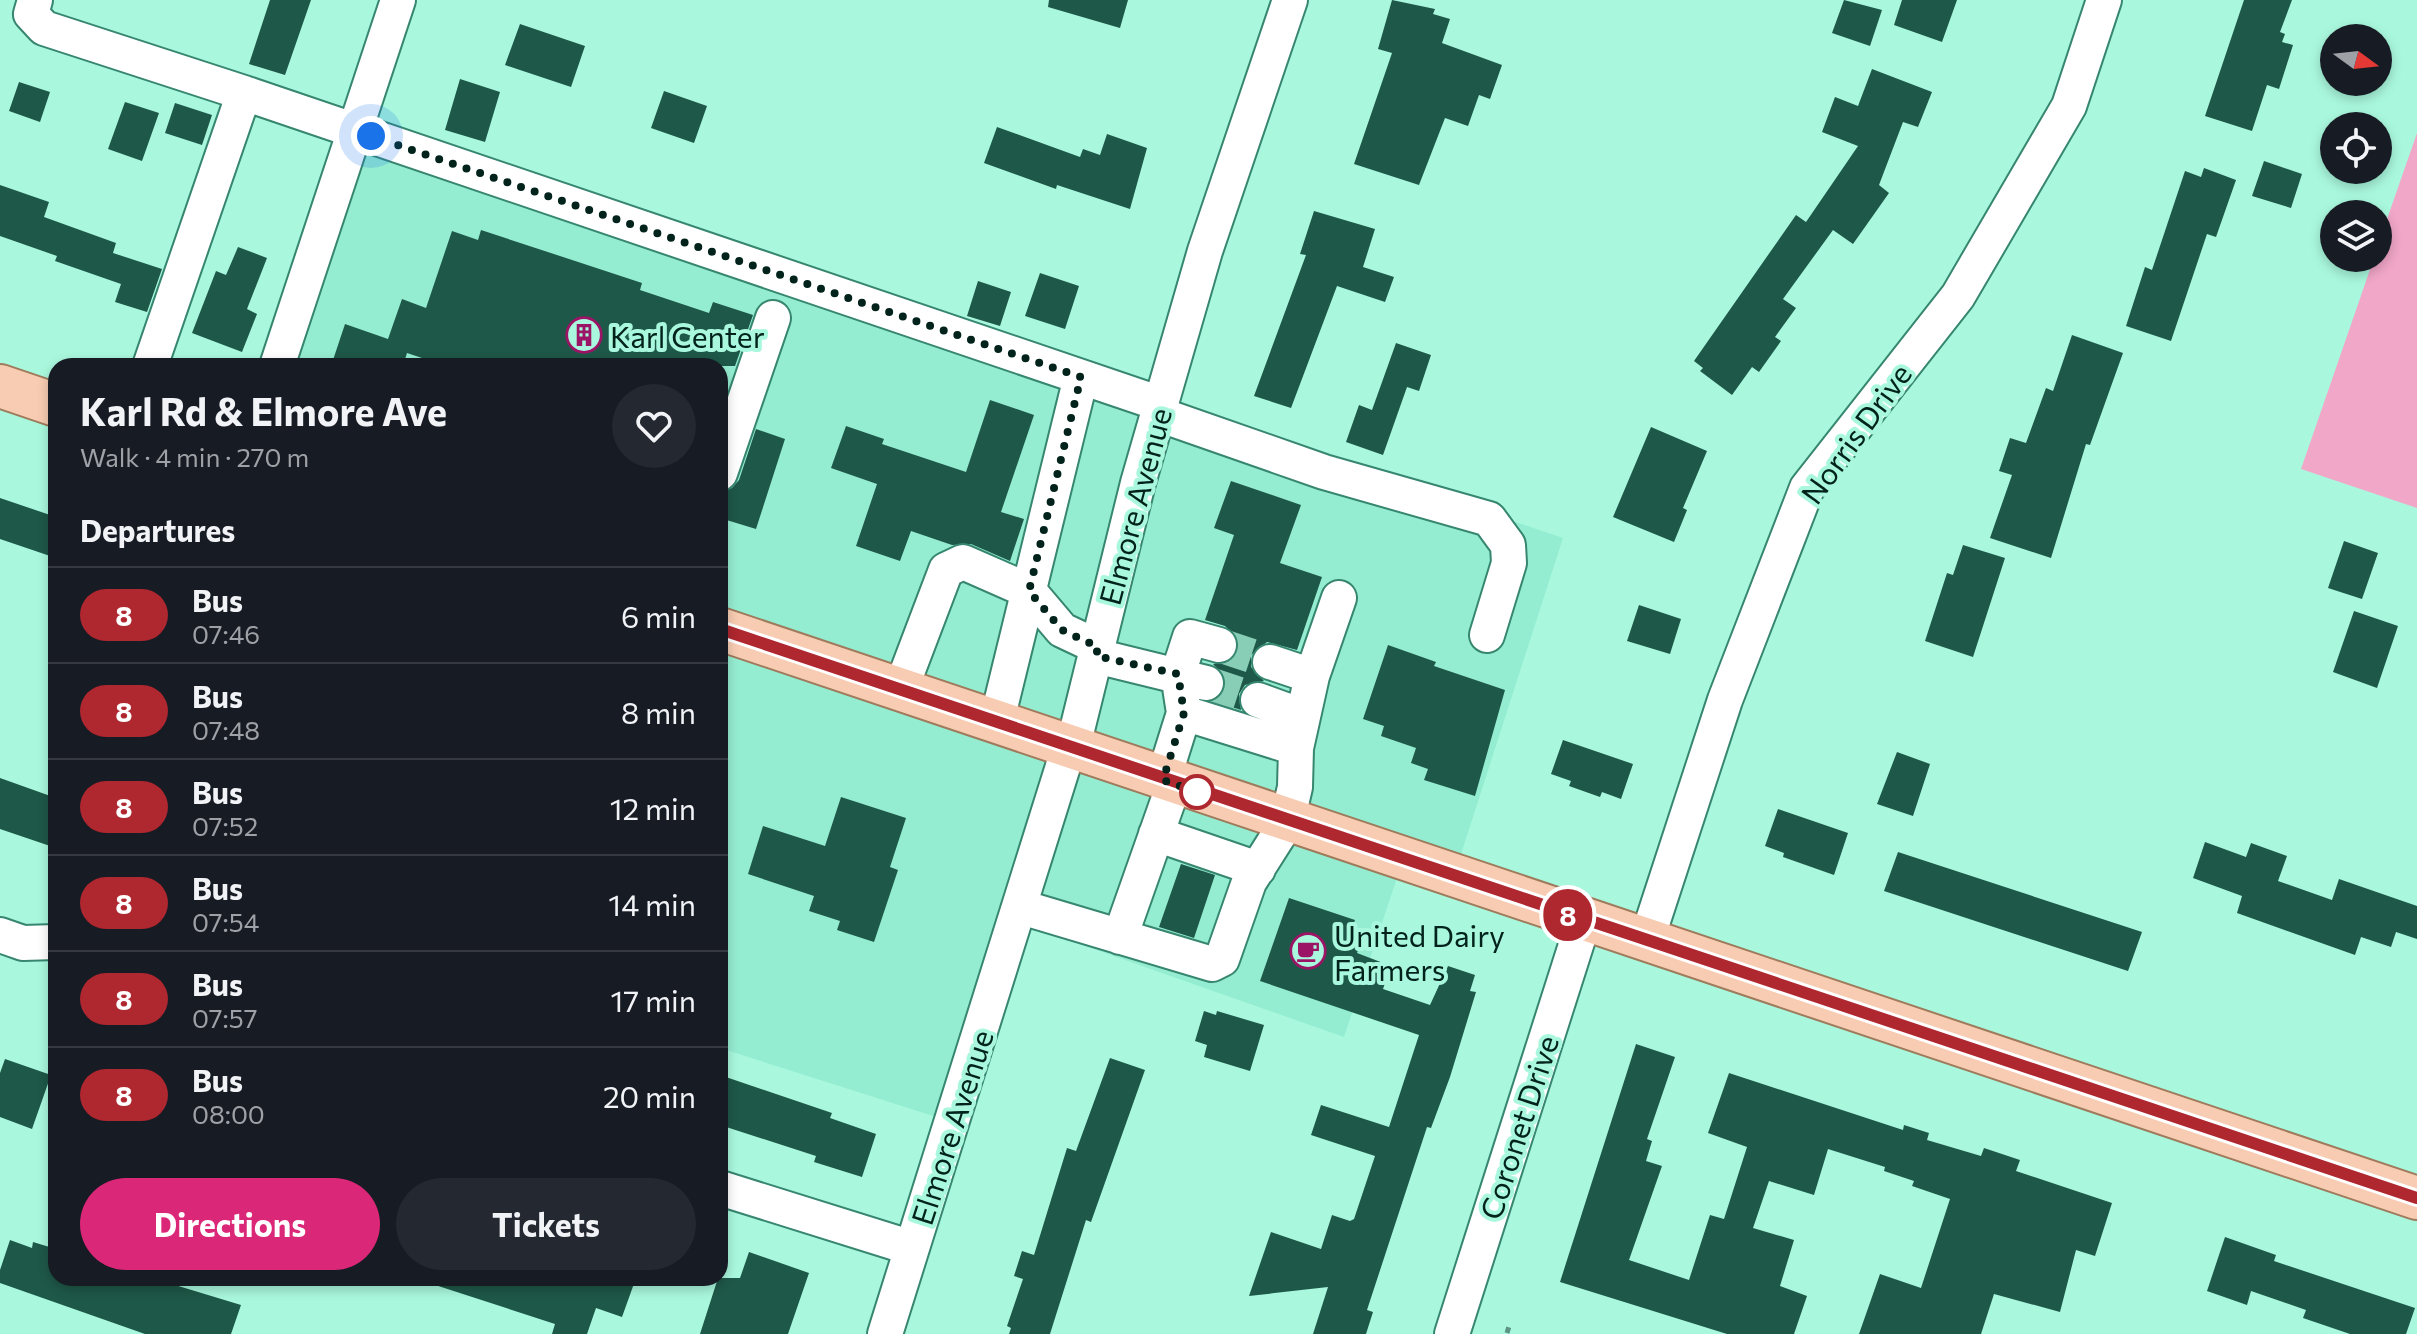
<!DOCTYPE html>
<html lang="en">
<head>
<meta charset="utf-8">
<style>
  body { margin:0; font-family:Commissioner,sans-serif; background:#242831; color:#f1f3f6; height:100vh; display:flex; flex-direction:column; font-size:30px; white-space:nowrap }
  * { box-sizing:border-box; margin:0 }
  p { font-size:26px; color:#9ea1a6 }
  .icon { flex:none; width:44px; height:44px; fill:none; stroke:currentColor; stroke-width:2; stroke-linecap:round; stroke-linejoin:round }
  .map { position:relative; flex:1; overflow:hidden }
  .side { position:absolute; left:48px; top:358px; width:680px; height:928px; display:flex; flex-direction:column; background:#171b24; border-radius:24px; box-shadow:0 4px 12px #0003 }
  .side>* { flex:none }
  .badge { padding:0 16px; border-radius:26px; font-size:28px; line-height:52px }
  .needle { width:52px; rotate:105deg }
  .fabs { position:absolute; left:2320px; top:24px; display:grid; gap:16px }
  .fabs a { display:grid; place-items:center; width:72px; height:72px; border-radius:50%; background:#171b24; box-shadow:0 4px 12px #0003; font-size:40px }
  .you { position:absolute; width:40px; height:40px; margin:-20px; border:6px solid #fff; border-radius:50%; background:#1a73e8; box-shadow:0 0 0 12px #1a73e833 }
  .map>.badge { position:absolute; translate:-50% -50%; box-shadow:0 0 0 4px #fff }
  h2 { padding:0 32px; font-size:30px; line-height:72px }
  .round { display:grid; place-items:center; flex:none; width:84px; height:84px; border-radius:42px; background:#242831 }
  .overview { display:flex; align-items:center; justify-content:space-between; height:136px; padding:0 32px }
  h1 { font-size:38px; font-weight:700; line-height:60px }
  .button { display:flex; gap:16px; margin-top:auto; padding:16px 32px }
  .button a { flex:1; height:92px; border-radius:48px; background:#db2777; color:#fff; font-size:32px; font-weight:700; line-height:92px; text-align:center }
  .button a+a { background:#242831; color:#f1f3f6 }
  ul { padding:0; list-style:none }
  li { display:flex; align-items:center; gap:24px; height:96px; padding:0 32px; border-top:2px solid #363941 }
  li div { flex:1 }
  li b { display:block; font-size:30px }
  li em { font-style:normal }
  li .badge { min-width:88px; font-weight:700; text-align:center }
  .map>svg:first-child { display:block }
  .built { fill:#95edd1 }
  .green { fill:#f1a7c8 }
  .building { fill:#1e5848 }
  .lines { fill:none; stroke-linecap:round; stroke-linejoin:round }
  .minor-tunnel { stroke:#88cdb6; stroke-width:34; stroke-dasharray:34 17; stroke-linecap:butt }
  .minor-casing { stroke:#37866f; stroke-width:38 }
  .major-casing { stroke:#9e7b5c; stroke-width:46 }
  .path { stroke:#5c9583; stroke-width:5; stroke-dasharray:6 6; stroke-linecap:butt }
  .minor { stroke:#fff; stroke-width:34 }
  .major { stroke:#f7ccb2; stroke-width:42 }
  .line-casing { stroke:#fff; stroke-width:18 }
  .line { stroke:#af272f; stroke-width:12 }
  .walk { stroke:#02231b; stroke-width:8; stroke-dasharray:0 14.4 }
  .stop-dot { fill:#fff; stroke:#af272f; stroke-width:4 }
  .labels { text-anchor:middle; dominant-baseline:central; stroke-width:8; stroke-linejoin:round; paint-order:stroke }
  .poi-label { font-size:30px; fill:#02231b; stroke:#a9f8dd; text-anchor:start }
  .street-label { font-size:30px; fill:#02231b; stroke:#a9f8dd }
</style>
</head>
<body>
<div class="map">
<svg width="2417" height="1334" viewBox="0 0 2417 1334">
  <rect width="100%" height="100%" fill="#a9f8dd"/>
  <path class="built" d="M357 132 1563 538 1453 879 1402 863 1344 1037 1017 922 955 1123 720 1048V366H274Z"/>
  <path class="green" d="M2417 133V508L2301 469 2374 258H2378V245Z"/>
  <path class="building" d="M270 0H311L285 75 249 64Z
    M1049 0H1128L1120 28 1048 7Z
    M1392 0 1435 9 1433 14 1450 19 1442 43 1502 65 1490 99 1479 95 1468 126 1445 118 1419 185 1354 164 1392 53 1378 49Z
    M1844 0 1882 10 1870 46 1832 33Z
    M1902 0H1957L1942 42 1894 25Z
    M2244 0H2292L2280 32 2285 34 2282 42 2293 45 2279 89 2267 85 2252 131 2205 116Z
    M520 24 585 46 571 87 505 65Z
    M1872 69 1932 92 1918 127 1903 122 1879 185 1889 193 1853 244 1833 230 1783 299 1796 308 1775 337 1781 341 1759 372 1752 367 1732 395 1700 371 1703 368 1694 361 1796 215 1806 222 1858 146 1822 132 1835 97 1858 106Z
    M460 79 500 92 485 142 445 130Z
    M19 82 50 92 40 122 9 111Z
    M664 91 707 106 694 143 651 128Z
    M125 102 159 113 142 161 108 149Z
    M175 103 212 115 202 145 165 133Z
    M997 127 1080 157 1083 149 1100 155 1107 134 1147 148 1130 209 1057 185 1056 189 984 163Z
    M2264 161 2302 174 2291 208 2252 196Z
    M2204 168 2236 180 2216 237 2207 234 2171 341 2126 326 2145 267 2152 270 2185 171 2201 177Z
    M0 185 49 202 44 217 116 243 113 253 162 269 147 312 115 302 121 284 55 261 57 256 0 236Z
    M1314 211 1375 229 1363 267 1394 277 1385 302 1337 286 1291 408 1254 396 1306 255 1300 254Z
    M481 230 642 283 640 290 709 313 713 302 753 315 735 366H446L407 353 403 366H351L333 360 345 324 388 339 402 299 426 308 452 231 478 240Z
    M238 247 267 258 247 309 257 314 242 352 192 333 216 271 226 275Z
    M1040 273 1079 286 1065 329 1025 316Z
    M978 281 1011 292 1000 326 967 316Z
    M2072 335 2123 353 2090 445 2086 444 2051 558 1990 538 2012 475 1999 471 2010 438 2026 443 2046 388 2053 391Z
    M1396 343 1431 355 1419 391 1407 387 1383 455 1346 442 1359 405 1372 410Z
    M990 400 1034 415 1001 512 1024 519 1010 561 971 544 952 545 911 531 900 561 856 546 877 484 831 468 846 426 884 439 882 444 966 472Z
    M1651 427 1707 451 1683 508 1687 510 1674 542 1613 517Z
    M756 429 785 439 756 529 720 518V492L732 488 739 480Z
    M1231 481 1301 505 1280 563 1322 577 1297 650 1267 642 1251 655V667L1264 681 1245 685 1239 694 1241 710 1213 701 1226 687 1225 677 1213 664 1232 660 1238 651V639L1225 626 1205 620 1234 535 1214 528Z
    M0 498 56 517V558L0 539Z
    M2344 541 2378 553 2362 599 2328 588Z
    M1963 545 2005 558 1973 657 1925 641 1947 573 1953 575Z
    M1639 605 1681 619 1670 654 1627 641Z
    M2354 611 2398 626 2377 688 2333 672Z
    M1388 645 1436 662 1434 666 1505 690 1475 796 1424 780 1428 769 1411 763 1416 748 1381 736 1384 726 1363 719Z
    M1563 740 1633 764 1621 799 1602 792 1600 797 1569 786 1571 781 1551 774Z
    M1897 752 1930 764 1913 816 1877 804Z
    M0 778 56 798V848L0 829Z
    M841 797 906 818 890 867 898 870 874 942 837 930 840 921 809 911 814 896 748 874 763 826 825 846Z
    M1778 809 1848 833 1834 875 1783 857 1784 853 1765 846Z
    M2205 842 2246 857 2251 843 2287 856 2278 881 2332 900 2339 879 2417 906V939L2396 932 2391 947 2361 937 2355 955 2237 913 2242 896 2193 878Z
    M1898 852 2142 932 2128 971 1884 891Z
    M1181 864 1215 875 1194 938 1159 927Z
    M1289 898 1355 920 1350 935 1362 939 1357 953 1391 966 1383 989 1430 1005 1448 966 1475 975 1470 991 1476 992 1450 1077 1431 1128 1427 1127 1367 1310 1373 1312 1366 1334H1313L1328 1287 1249 1296 1271 1232 1321 1249 1332 1215 1350 1221 1354 1219 1375 1156 1311 1135 1321 1105 1389 1127 1419 1035 1260 981Z
    M1204 1011 1216 1015 1217 1011 1264 1025 1250 1071 1204 1057 1207 1045 1195 1041Z
    M1636 1044 1675 1057 1647 1139 1652 1141 1646 1161 1662 1166 1629 1260 1689 1280 1710 1215 1724 1219 1747 1147 1708 1133 1729 1073 1903 1130 1904 1125 1929 1133 1927 1140 1981 1156 1984 1148 2020 1160 2016 1171 2112 1203 2095 1256 2076 1250 2060 1312 1994 1294 1981 1334H1859L1880 1274 1921 1288 1950 1199 1912 1186 1914 1181 1884 1171 1885 1167 1828 1149 1814 1195 1769 1181 1753 1228 1794 1240 1780 1286 1807 1296 1794 1334H1727L1560 1282Z
    M1110 1058 1145 1070 1091 1222 1086 1220 1050 1334H1009L1011 1328 1007 1326 1023 1279 1014 1276 1022 1251 1034 1255 1067 1148 1076 1151Z
    M5 1059 51 1075 32 1129 0 1117V1073Z
    M720 1075 832 1113 830 1118 876 1134 862 1177 814 1162 816 1156 720 1125Z
    M2225 1237 2276 1255 2274 1261 2415 1308 2406 1334H2350L2303 1318 2306 1310 2251 1291 2247 1305 2207 1291Z
    M10 1240 32 1248 33 1242 56 1249V1278H152L241 1305 231 1334H145L0 1283V1270Z
    M749 1252 809 1273 788 1334H700L718 1278H740Z
    M430 1278H636L622 1317 596 1308 587 1334H552L555 1324 429 1283Z"/>
  <g class="lines">
    <path class="minor-tunnel" d="M1219 645 1270 662
      M1206 683 1258 700"/>
    <defs>
      <path id="minor" d="M35 0 31 14 44 28 244 93
        M150 366 244 93 1161 404
        M277 366 398 0
        M1158 414 1324 472 1489 519 1508 545 1509 563 1487 635
        M720 473 773 318
        M1219 645 1190 637 1178 674 1184 713 1296 748
        M1096 656 1206 683
        M1312 676 1339 598
        M900 691 946 570 963 562 1029 591 1062 630 1098 647
        M1258 700 1302 716
        M996 724 1081 377
        M1163 780 1184 713
        M1156 834 1258 869
        M1021 907 1212 964 1222 959 1249 882 1287 822 1295 787 1296 748 1312 676 1270 662
        M0 935 23 943 56 942
        M1120 937 1174 784
        M1647 939 1725 700 1807 488 1958 296 2069 106 2104 0
        M720 1188 912 1248
        M885 1334 1065 760 1075 738 1138 483 1205 251 1290 0
        M1452 1334 1584 920"/>
      <path id="major" d="M0 386 56 405
        M720 629 2417 1198"/>
    </defs>
    <use href="#minor" class="minor-casing"/>
    <use href="#major" class="major-casing"/>
    <path class="path" d="M1507 1333 1510 1323"/>
    <use href="#minor" class="minor"/>
    <use href="#major" class="major"/>
  </g>
  <g class="lines">
    <defs>
      <path id="line" d="M720 629 2417 1198"/>
    </defs>
    <use href="#line" class="line-casing"/>
    <use href="#line" class="line"/>
    <path class="walk" d="M371 136 1081 377 1029 591 1062 630 1098 647 1096 656 1178 674 1184 713 1163 780 1203 794 1197 792"/>
  </g>
  <defs>
    <symbol id="building-ring" viewBox="-11 -11 22 22"><circle r="9.5" fill="#a9f8dd" stroke="#9c1465" stroke-width="1.5"/><path d="M-4-6H4V6H1V3H-1V6H-4ZM-2.5-4.3h1.7v1.8h-1.7ZM.8-4.3h1.7v1.8H.8ZM-2.5-1h1.7V.8h-1.7ZM.8-1h1.7V.8H.8Z" fill="#9c1465"/></symbol>
    <symbol id="cafe-ring" viewBox="-11 -11 22 22"><circle r="9.5" fill="#a9f8dd" stroke="#9c1465" stroke-width="1.5"/><path d="M-5.5-4.5H6V0H3Q3 3.5 0 3.5H-2.5Q-5.5 3.5-5.5 0ZM3-3.2v2h1.7v-2ZM-6 4.5H4V6H-6Z" fill="#9c1465"/></symbol>
  </defs>
  <g fill-rule="evenodd">
    <use href="#building-ring" x="564" y="315" width="40" height="40"/>
    <use href="#cafe-ring" x="1288" y="931" width="40" height="40"/>
  </g>
  <circle class="stop-dot" cx="1197" cy="792" r="16"/>
  <g class="labels">
    <g class="poi-label">
      <text x="610" y="335">Karl Center</text>
      <text x="1334" y="934">United Dairy<tspan x="1334" dy="34">Farmers</tspan></text>
    </g>
    <g class="street-label">
      <text transform="translate(1855 433) rotate(-54)">Norris Drive</text>
      <text transform="translate(1134 506) rotate(-75)">Elmore Avenue</text>
      <text transform="translate(951 1127) rotate(-72)">Elmore Avenue</text>
      <text transform="translate(1518 1127) rotate(-72)">Coronet Drive</text>
    </g>
  </g>
</svg>
<div class="fabs">
<a><svg class="needle" viewBox="-14 -14 28 28"><path d="M0-13l5 13h-10z" fill="#e53935"/><path d="M0 13l5-13h-10z" fill="#9ea1a6"/></svg></a>
<a><svg class="icon" aria-label="locate" viewBox="0 0 24 24"><circle cx="12" cy="12" r="6"/><path d="M12 2v4M12 18v4M2 12h4M18 12h4"/></svg></a>
<a><svg class="icon" aria-label="layers" viewBox="0 0 24 24"><path d="M12 4l9 5-9 5-9-5zM3 14l9 5 9-5"/></svg></a>
</div>
<div class="you" style="left:371px;top:136px"></div>
<b class="badge" style="left:1568px;top:915px;background:#af272f;color:#fff">8</b>
<section class="side">
<div class="overview"><div><h1>Karl Rd &amp; Elmore Ave</h1><p>Walk · 4 min · 270 m</p></div><a class="round"><svg class="icon" aria-label="heart" viewBox="0 0 24 24"><path d="M12 20l-8-8c-3-5 5-10 8-4 3-6 11-1 8 4z"/></svg></a></div>
<h2>Departures</h2>
<ul>
<li><span class="badge" style="background:#af272f;color:#fff">8</span><div><b>Bus</b><p>07:46</p></div><em>6 min</em></li>
<li><span class="badge" style="background:#af272f;color:#fff">8</span><div><b>Bus</b><p>07:48</p></div><em>8 min</em></li>
<li><span class="badge" style="background:#af272f;color:#fff">8</span><div><b>Bus</b><p>07:52</p></div><em>12 min</em></li>
<li><span class="badge" style="background:#af272f;color:#fff">8</span><div><b>Bus</b><p>07:54</p></div><em>14 min</em></li>
<li><span class="badge" style="background:#af272f;color:#fff">8</span><div><b>Bus</b><p>07:57</p></div><em>17 min</em></li>
<li><span class="badge" style="background:#af272f;color:#fff">8</span><div><b>Bus</b><p>08:00</p></div><em>20 min</em></li>
</ul>
<div class="button"><a>Directions</a><a>Tickets</a></div>
</section>
</div>
</body>
</html>
